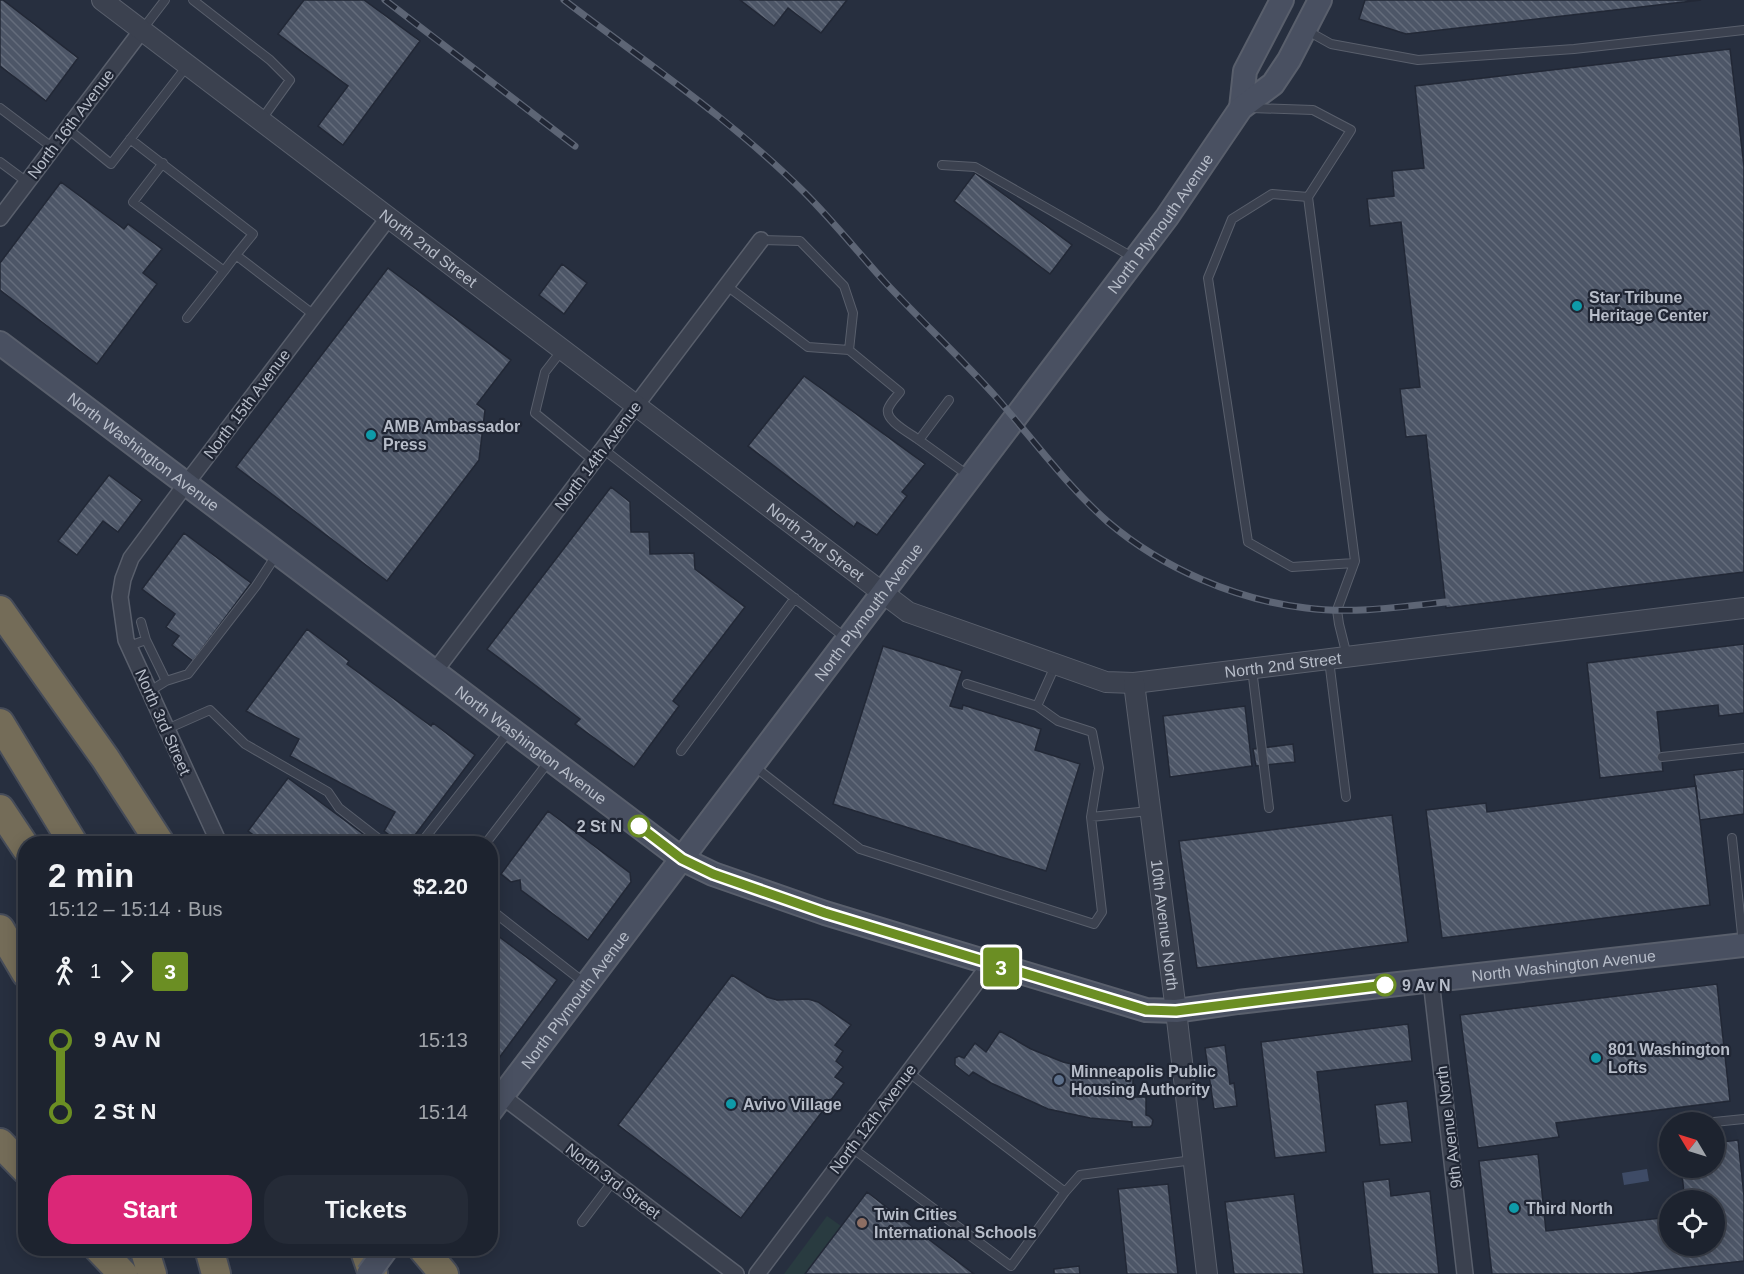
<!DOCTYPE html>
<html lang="en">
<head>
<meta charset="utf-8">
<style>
  body { margin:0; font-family:Helvetica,sans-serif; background:#252b37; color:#f1f3f6; height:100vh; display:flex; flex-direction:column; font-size:22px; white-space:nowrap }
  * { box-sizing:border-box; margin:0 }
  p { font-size:20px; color:#a0a4aa }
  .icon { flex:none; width:33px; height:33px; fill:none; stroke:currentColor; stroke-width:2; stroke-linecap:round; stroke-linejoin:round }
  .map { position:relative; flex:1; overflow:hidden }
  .drawer { position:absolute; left:18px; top:836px; width:480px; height:420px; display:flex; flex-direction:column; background:#1d232f; border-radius:24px; box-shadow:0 3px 15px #0003,0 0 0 2px #3b404b }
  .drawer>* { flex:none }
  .badge { padding:0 12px; border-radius:4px; font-size:21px; line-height:39px }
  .needle { width:39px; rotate:308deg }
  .fabs { position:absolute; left:1659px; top:1112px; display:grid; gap:12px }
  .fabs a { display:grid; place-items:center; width:66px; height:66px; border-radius:50%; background:#1d232f; box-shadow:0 3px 15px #0003,0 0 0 2px #3b404b; font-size:30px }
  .map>.badge { position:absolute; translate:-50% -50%; box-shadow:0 0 0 3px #fff }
  .legs { display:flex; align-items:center; gap:9px; height:66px; padding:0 30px; font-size:20px }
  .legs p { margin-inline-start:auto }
  .overview { display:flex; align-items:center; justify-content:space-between; height:102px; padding:0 30px }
  h1 { font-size:33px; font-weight:700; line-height:45px }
  .cta { display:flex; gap:12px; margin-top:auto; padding:12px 30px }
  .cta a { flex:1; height:69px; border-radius:24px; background:#db2777; color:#fff; font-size:24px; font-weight:700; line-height:69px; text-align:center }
  .cta a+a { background:#252b37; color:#f1f3f6 }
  ul { padding:0 30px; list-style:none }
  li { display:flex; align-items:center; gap:21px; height:72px; font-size:22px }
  li i { display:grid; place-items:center; width:9px; height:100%; margin:0 8px; background:currentColor }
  li i::after { content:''; width:15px; height:15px; margin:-8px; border:4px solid; border-radius:50%; background:#1d232f }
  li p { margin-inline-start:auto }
  li:first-child i { background:linear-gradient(#0000 50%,currentColor 0) }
  li:last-child i { background:linear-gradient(currentColor 50%,#0000 0) }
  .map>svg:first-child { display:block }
  .green { fill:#293b40 }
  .water { fill:#3e4b66 }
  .building { fill:url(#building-back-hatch); stroke:#222836; stroke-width:1.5 }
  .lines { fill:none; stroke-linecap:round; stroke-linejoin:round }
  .service-casing { stroke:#595f6c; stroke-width:10 }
  .minor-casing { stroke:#595f6c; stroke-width:18 }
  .tertiary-casing { stroke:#595f6c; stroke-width:22 }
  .secondary-casing { stroke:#595f6c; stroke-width:26 }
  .motorway-casing { stroke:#464c59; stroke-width:32 }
  .service { stroke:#3b414f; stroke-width:8 }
  .minor { stroke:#3b414f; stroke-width:15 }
  .tertiary { stroke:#3b414f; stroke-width:20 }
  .secondary { stroke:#495061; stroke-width:22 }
  .motorway { stroke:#746c58; stroke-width:28 }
  .rail-casing { stroke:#5d6575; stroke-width:7 }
  .rail { stroke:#202634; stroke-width:4.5; stroke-dasharray:14; stroke-linecap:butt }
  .secondary-bridge-casing { stroke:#595f6c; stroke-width:26; stroke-linecap:butt }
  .secondary-bridge { stroke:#495061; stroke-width:22 }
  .line-1-casing { stroke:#fff; stroke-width:14 }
  .line-1 { stroke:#6b8e23; stroke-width:9 }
  .culture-dot { fill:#0f9aa8; stroke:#202634; stroke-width:2 }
  .stop-1-dot { fill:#fff; stroke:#6b8e23; stroke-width:3 }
  .service-dot { fill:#5c6f8a; stroke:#202634; stroke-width:2 }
  .education-dot { fill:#8d6e63; stroke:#202634; stroke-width:2 }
  .labels { text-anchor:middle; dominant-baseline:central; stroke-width:4.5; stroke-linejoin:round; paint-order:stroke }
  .street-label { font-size:16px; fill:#b7bdc9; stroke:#202634 }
  .poi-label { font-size:16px; font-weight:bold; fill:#b7bdc9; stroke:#202634; text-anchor:start }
  .stop-label { font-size:16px; font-weight:bold; fill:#b7bdc9; stroke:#202634; text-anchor:end }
</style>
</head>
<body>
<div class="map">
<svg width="1744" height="1274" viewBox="0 0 1744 1274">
  <defs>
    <pattern id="building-back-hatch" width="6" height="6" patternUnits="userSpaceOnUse" patternTransform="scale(1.5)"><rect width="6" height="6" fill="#4d5667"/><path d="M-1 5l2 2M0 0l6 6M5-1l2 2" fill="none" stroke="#646c7b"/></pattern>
  </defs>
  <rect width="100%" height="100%" fill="#272f3f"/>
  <path class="green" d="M827 1216 841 1226 805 1274H784Z"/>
  <path class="water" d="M1647 1169 1649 1181 1624 1185 1622 1173Z"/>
  <path class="building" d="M0 0H3L78 58 46 101 0 66Z
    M304 0H364L420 41 343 145 318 126 348 86 278 34Z
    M740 0H847L821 33 788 8 774 26Z
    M1365 0H1701L1406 34 1359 19Z
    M1730 49 1744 166V572L1446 608 1426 435 1406 437 1400 389 1420 387 1401 222 1370 226 1367 199 1394 196 1392 171 1424 168 1415 86Z
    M975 173 1072 245 1050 274 954 201Z
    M61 182 124 229 128 224 162 249 143 273 157 284 97 364 0 290V263Z
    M562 264 587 283 564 314 539 295Z
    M388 268 511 360 477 404 485 410 479 460 387 581 236 467Z
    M804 376 925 464 902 492 907 496 877 535 857 522 854 527 748 446Z
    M109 475 142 500 118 532 103 521 77 555 58 541Z
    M611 487 630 502 631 532H649L650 554 694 553 695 569 745 607 673 701 679 706 634 767 575 724 580 719 487 649Z
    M184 533 251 583 193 661 172 645 179 636 166 627 175 614 142 589Z
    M307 629 349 661 347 664 431 726 433 723 475 755 409 843H400L384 831 395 812 290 756 299 739 246 711Z
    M1744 644V713L1719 716 1718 705 1657 712 1663 771 1600 778 1587 663Z
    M883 646 962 671 950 706 962 709 963 705 1041 729 1035 750 1080 764 1046 871 833 804Z
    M1245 706 1252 766 1170 777 1163 716Z
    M1293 744 1295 762 1256 766 1253 749Z
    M1744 769V814L1700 820 1694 775Z
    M288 778 375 843H251L256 837 248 831Z
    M1696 786 1710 905 1442 938 1426 810 1486 803 1487 812Z
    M548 811 630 873 631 882 588 940 521 890 520 880 511 882 501 874Z
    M1392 815 1408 942 1197 968 1179 841Z
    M490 930 557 980 496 1062 490 1058Z
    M732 975 767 997 777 1000 808 999 818 1002 851 1025 835 1045 843 1051 836 1061 843 1067 835 1077 844 1083 741 1218 618 1125Z
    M1717 984 1730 1101 1556 1123 1559 1137 1478 1148 1460 1015Z
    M1408 1024 1412 1061 1317 1072 1326 1152 1275 1158 1261 1042Z
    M1000 1031 1031 1049 1063 1062 1098 1070 1133 1072V1097H1146V1115L1149 1116 1153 1120 1152 1125 1150 1127H1132V1122L1090 1118 1048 1109 991 1083 973 1072 969 1076 955 1065V1058L959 1056 964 1058 975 1043 986 1052Z
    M1225 1045 1230 1084 1234 1083 1237 1106 1214 1109 1205 1048Z
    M1407 1101 1412 1142 1380 1145 1375 1105Z
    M1738 1140 1744 1196V1261L1629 1274H1492L1479 1161 1538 1154 1546 1231 1670 1217V1245H1714V1200H1685L1681 1167H1714V1143Z
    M1389 1179 1391 1196 1430 1191 1439 1274H1373L1363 1182Z
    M1168 1184 1178 1274H1127L1118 1189Z
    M867 1192 974 1274H805Z
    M1294 1194 1304 1274H1234L1225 1202Z
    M1079 1266 1080 1274H1054V1269Z"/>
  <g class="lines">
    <defs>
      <path id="service" d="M193 0 270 60 290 80 262 119
        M142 30 165 0
        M1306 30 1331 44 1418 60 1574 49 1744 30
        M0 108 53 148
        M1251 108 1313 110 1351 130 1308 197 1355 561 1337 610 1339 624 1347 656
        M68 129 111 164 187 66
        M130 139 253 234 236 255 314 315
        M0 162 27 182
        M163 163 133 202 224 271 236 255
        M942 165 975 167 1134 258
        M1308 197 1272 194 1232 219 1208 278 1248 542 1292 567 1354 563
        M727 286 808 347 849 350 853 313 844 286 800 241 761 240
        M187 318 224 271
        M562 350 545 372 535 413 594 461
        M849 350 900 392C896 397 890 403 888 409 885 421 910 433 919 440
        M949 400 919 440 969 476
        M603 449 847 639
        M141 622 146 640
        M129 646 146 640 166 681 150 691
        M1329 660 1346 797
        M1252 669 1269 808
        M166 681 188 674 256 586 277 554
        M967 684 1037 706
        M167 729 210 710 245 744 328 792 339 808 384 843
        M681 751 795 598
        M1662 757 1744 748
        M755 767 860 849 1094 924 1102 912 1091 817 1099 768 1092 732 1058 721 1037 706 1055 666
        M1091 817 1149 811
        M1732 838 1743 944
        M421 843 510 730
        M486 843 549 761
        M490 909 586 984
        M1714 1122 1744 1119
        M852 1148 1011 1266 1065 1192 908 1072
        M1065 1192 1080 1175 1193 1160
        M582 1222 613 1181"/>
      <path id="minor" d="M0 218 142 30
        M435 671 761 240
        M219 843 126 640 120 597 123 579 131 558 186 484 389 217
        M1431 980 1465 1274
        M490 1087 736 1274
        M757 1274 990 964"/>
      <g id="tertiary">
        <path id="s1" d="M102 0 908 612 1106 682 1134 683 1744 608"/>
        <path id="s2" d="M1134 683 1176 1011 1207 1274"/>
      </g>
      <g id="secondary">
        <path d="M1241 108 1245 71 1282 0"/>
        <path id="s3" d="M0 343 682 859 713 874 825 913 1146 1010 1176 1011 1238 1002 1744 945"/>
        <path id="s4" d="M490 1112 1167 217 1241 108 1273 84 1289 60 1320 0"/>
      </g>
      <path id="motorway" d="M0 610 105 758 160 843
        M0 723 73 843
        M0 809 26 848
        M0 929 26 973
        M0 1143 26 1170
        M98 1248 123 1274
        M144 1248 152 1274
        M209 1248 216 1274
        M364 1248 373 1274
        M422 1248 444 1274"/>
    </defs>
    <use href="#service" class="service-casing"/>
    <use href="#minor" class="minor-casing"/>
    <use href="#tertiary" class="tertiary-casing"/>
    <use href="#secondary" class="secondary-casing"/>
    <use href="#motorway" class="motorway-casing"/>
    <use href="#service" class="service"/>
    <use href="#minor" class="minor"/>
    <use href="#tertiary" class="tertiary"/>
    <use href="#secondary" class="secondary"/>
    <use href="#motorway" class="motorway"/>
    <defs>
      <path id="rail" d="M385 0 575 146
        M564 0C645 62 732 120 804 192 832 220 857 251 883 280 920 320 960 357 996 397 1033 439 1066 485 1108 522 1162 568 1236 600 1306 608 1352 614 1400 607 1446 602"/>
    </defs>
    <use href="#rail" class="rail-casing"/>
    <use href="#rail" class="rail"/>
    <defs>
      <path id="secondary-bridge" d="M368 1274 387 1248"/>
    </defs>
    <use href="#secondary-bridge" class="secondary-bridge-casing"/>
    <use href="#secondary-bridge" class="secondary-bridge"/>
  </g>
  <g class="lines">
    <defs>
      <path id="line-1" d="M639 826 682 859 713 874 825 913 1146 1010 1176 1011 1385 985"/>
    </defs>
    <use href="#line-1" class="line-1-casing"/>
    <use href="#line-1" class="line-1"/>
  </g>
  <g class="culture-dot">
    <circle cx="1577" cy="306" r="6"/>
    <circle cx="371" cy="435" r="6"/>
    <circle cx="1596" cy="1058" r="6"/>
    <circle cx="731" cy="1104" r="6"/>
    <circle cx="1514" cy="1208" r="6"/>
  </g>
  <g class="stop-1-dot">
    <circle cx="639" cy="826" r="10"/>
    <circle cx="1385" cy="985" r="10"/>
  </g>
  <circle class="service-dot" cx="1059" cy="1080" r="6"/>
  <circle class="education-dot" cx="862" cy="1223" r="6"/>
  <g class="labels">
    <g class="street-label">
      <text transform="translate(71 124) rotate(-53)">North 16th Avenue</text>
      <text stroke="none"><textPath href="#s4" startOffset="1113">North Plymouth Avenue</textPath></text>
      <text stroke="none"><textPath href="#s1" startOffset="410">North 2nd Street</textPath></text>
      <text transform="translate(247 404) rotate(-53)">North 15th Avenue</text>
      <text stroke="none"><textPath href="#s3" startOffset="180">North Washington Avenue</textPath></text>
      <text transform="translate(598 456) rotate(-53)">North 14th Avenue</text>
      <text stroke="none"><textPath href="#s1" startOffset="896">North 2nd Street</textPath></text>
      <text stroke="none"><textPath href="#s4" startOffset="627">North Plymouth Avenue</textPath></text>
      <text stroke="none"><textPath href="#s1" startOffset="1400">North 2nd Street</textPath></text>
      <text transform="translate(163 722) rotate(66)">North 3rd Street</text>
      <text stroke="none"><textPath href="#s3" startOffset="666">North Washington Avenue</textPath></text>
      <text stroke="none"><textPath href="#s2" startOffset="244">10th Avenue North</textPath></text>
      <text stroke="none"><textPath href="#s3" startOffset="1764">North Washington Avenue</textPath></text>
      <text stroke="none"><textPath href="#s4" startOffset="141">North Plymouth Avenue</textPath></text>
      <text transform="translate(873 1119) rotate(-53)">North 12th Avenue</text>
      <text transform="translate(1449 1127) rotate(-97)">9th Avenue North</text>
      <text transform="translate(613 1181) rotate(37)">North 3rd Street</text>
    </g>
    <g class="poi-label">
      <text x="1589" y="297">Star Tribune<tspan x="1589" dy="18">Heritage Center</tspan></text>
      <text x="383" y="426">AMB Ambassador<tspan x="383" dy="18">Press</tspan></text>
      <text x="1608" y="1049">801 Washington<tspan x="1608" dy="18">Lofts</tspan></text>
      <text x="1071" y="1071">Minneapolis Public<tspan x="1071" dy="18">Housing Authority</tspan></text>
      <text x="743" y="1104">Avivo Village</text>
      <text x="1526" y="1208">Third North</text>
      <text x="874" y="1214">Twin Cities<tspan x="874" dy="18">International Schools</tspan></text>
    </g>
    <g class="stop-label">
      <text x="622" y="826">2 St N</text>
      <text x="1402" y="985" text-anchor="start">9 Av N</text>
    </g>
  </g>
</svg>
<div class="fabs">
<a><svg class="needle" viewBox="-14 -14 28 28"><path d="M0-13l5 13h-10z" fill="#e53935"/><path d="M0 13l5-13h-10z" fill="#a0a4aa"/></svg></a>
<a><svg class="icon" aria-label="locate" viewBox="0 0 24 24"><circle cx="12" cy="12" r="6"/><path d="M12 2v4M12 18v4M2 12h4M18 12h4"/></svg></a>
</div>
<b class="badge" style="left:1001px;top:967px;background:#6b8e23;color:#fff">3</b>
<section class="drawer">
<div class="overview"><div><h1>2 min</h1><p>15:12 – 15:14 · Bus</p></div><b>$2.20</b></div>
<div class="legs"><svg class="icon" aria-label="walk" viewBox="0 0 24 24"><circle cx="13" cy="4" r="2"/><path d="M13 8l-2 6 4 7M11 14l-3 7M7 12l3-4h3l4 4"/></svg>1<svg class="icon" aria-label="forward" viewBox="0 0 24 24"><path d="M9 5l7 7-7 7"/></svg><b class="badge" style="background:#6b8e23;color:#fff">3</b></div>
<ul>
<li><i style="color:#6b8e23"></i><b>9 Av N</b><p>15:13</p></li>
<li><i style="color:#6b8e23"></i><b>2 St N</b><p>15:14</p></li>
</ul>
<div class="cta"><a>Start</a><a>Tickets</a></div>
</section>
</div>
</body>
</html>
